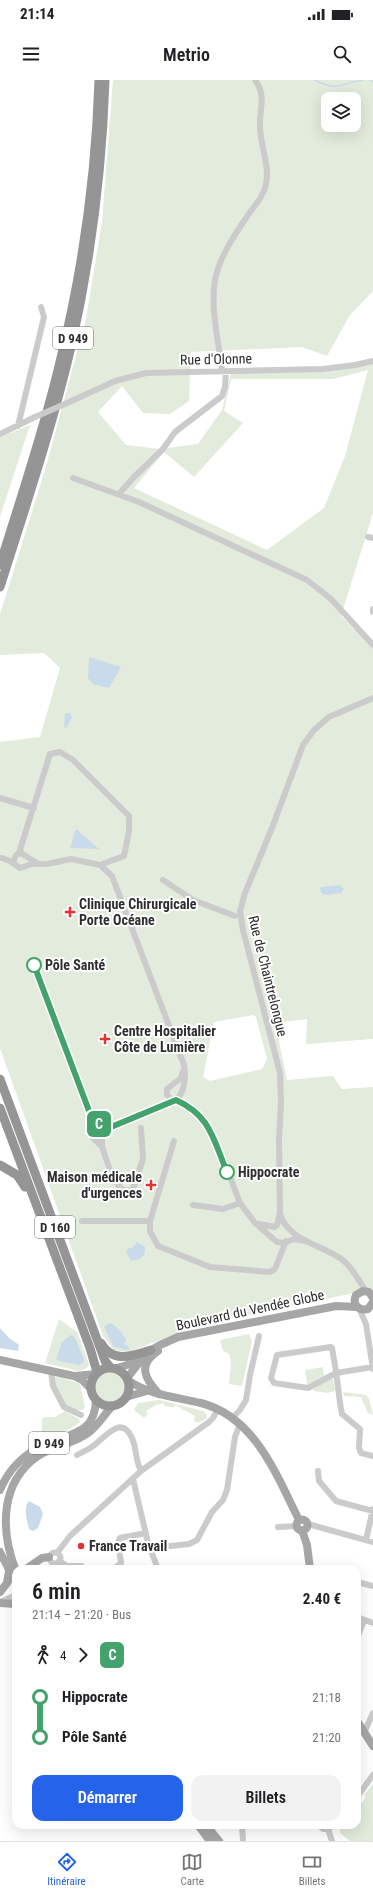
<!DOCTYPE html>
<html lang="fr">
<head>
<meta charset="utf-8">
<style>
  body { margin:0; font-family:"Roboto Condensed",sans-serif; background:#f2f2f2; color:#202124; height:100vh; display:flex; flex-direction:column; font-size:15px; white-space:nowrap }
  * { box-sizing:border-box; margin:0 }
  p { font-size:13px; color:#757577 }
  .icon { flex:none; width:22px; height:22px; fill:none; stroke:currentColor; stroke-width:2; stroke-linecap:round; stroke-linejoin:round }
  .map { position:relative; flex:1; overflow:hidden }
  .sheet { position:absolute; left:12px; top:1485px; width:349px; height:264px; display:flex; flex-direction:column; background:#fff; border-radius:12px; box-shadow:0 4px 16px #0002 }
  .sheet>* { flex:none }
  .badge { padding:0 8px; border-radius:6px; font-size:14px; line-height:26px }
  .buttons { position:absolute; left:321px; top:12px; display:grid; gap:8px }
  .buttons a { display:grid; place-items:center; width:40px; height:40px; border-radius:8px; background:#fff; box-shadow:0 4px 16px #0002; font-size:20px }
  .map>.badge { position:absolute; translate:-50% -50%; box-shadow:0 0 0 2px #fff }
  .legs { display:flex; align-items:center; gap:6px; height:44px; padding:0 20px; font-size:13px }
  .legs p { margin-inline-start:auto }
  .head { display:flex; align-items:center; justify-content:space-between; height:68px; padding:0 20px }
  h1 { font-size:22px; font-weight:600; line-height:30px }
  .action { display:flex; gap:8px; margin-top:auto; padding:8px 20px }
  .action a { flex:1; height:46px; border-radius:12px; background:#2563eb; color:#fff; font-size:16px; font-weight:600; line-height:46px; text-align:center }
  .action a+a { background:#f2f2f2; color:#202124 }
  ul { padding:0 20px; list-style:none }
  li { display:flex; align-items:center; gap:14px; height:40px; font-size:15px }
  li i { display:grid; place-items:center; width:6px; height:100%; margin:0 5px; background:currentColor }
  li i::after { content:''; width:10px; height:10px; margin:-5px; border:3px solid; border-radius:50%; background:#fff }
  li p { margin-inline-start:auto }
  li:first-child i { background:linear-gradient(#0000 50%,currentColor 0) }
  li:last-child i { background:linear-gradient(currentColor 50%,#0000 0) }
  .status { display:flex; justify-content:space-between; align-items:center; height:28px; padding:0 20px; background:#fff; direction:ltr }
  .status svg { height:11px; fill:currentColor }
  header { display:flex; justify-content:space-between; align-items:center; height:52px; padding:0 20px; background:#fff; font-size:18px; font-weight:600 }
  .menu { display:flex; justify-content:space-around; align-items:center; height:56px; border-top:1px solid #e0e0e0; background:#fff; font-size:11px; color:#757577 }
  .menu a { display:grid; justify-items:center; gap:2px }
  .menu .on { color:#2563eb }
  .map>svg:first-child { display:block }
  .green { fill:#e3ebdc; fill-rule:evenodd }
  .water { fill:#c9dbeb }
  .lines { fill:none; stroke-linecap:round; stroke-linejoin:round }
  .stream { stroke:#c9dbeb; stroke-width:1.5 }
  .minor { stroke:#cbcbcb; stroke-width:6 }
  .major { stroke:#a6a6a6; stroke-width:8 }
  .highway { stroke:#959595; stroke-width:9 }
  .minor-bridge { stroke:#cbcbcb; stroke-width:6 }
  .line-1-casing { stroke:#fff; stroke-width:9 }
  .line-1 { stroke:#44a36d; stroke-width:6 }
  .poi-dot { fill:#e23335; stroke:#fff; stroke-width:1.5 }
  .stop-1-dot { fill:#fff; stroke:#44a36d; stroke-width:2 }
  .labels { text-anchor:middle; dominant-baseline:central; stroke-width:4; stroke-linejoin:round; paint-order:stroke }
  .shield { fill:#fff; stroke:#6d6d6d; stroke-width:1 }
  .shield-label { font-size:13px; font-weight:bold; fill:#2e2e2e }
  .street-label { font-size:14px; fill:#2e2e2e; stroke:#fff }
  .poi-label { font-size:14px; font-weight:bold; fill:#2e2e2e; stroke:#fff; text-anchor:start }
  .stop-label { font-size:14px; font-weight:bold; fill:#2e2e2e; stroke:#fff; text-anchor:start }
</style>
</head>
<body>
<div class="status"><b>21:14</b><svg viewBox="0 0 49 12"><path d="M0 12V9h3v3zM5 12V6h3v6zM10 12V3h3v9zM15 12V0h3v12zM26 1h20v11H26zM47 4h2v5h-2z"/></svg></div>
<header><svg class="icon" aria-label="menu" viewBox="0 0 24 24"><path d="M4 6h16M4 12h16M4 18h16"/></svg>Metrio<svg class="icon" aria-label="search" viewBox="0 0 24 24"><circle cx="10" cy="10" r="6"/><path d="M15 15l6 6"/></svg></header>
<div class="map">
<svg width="373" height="1761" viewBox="0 0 373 1761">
  <rect width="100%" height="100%" fill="#fff"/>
  <path class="green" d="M113 0H373V211L350 235 327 276 302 267 191 272 189 321 170 334 143 333 122 306 98 332 126 365 160 369 198 364 222 330 232 289 367 285 373 283V433L341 536 373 567V959L306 964 307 939 275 943 287 1000 333 996 342 1009 373 1007V1209L197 1246 128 1272 114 1270 103 1256 0 968V662L40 657 60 588 44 573 0 575V534L45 390 86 239 102 142ZM328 19H354V45H328ZM368 290 345 376 324 428 267 470 134 408 164 372 194 397 243 343 224 331 231 299H333ZM253 935 256 937 267 979 262 989 210 1001 203 997 214 942Z
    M30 345 0 437V357Z
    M59 1239 77 1252 89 1284 86 1289 78 1291 45 1283Z
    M249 1254 252 1261 242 1306 229 1304 231 1282 229 1274 223 1271 220 1260Z
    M323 1287 324 1296 307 1305 305 1290Z
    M94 1307a16 16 0 1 1 32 0a16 16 0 1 1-32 0Z
    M55 1297H61L80 1304 85 1327 83 1330H77L65 1326 53 1300Z
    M330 1298 333 1299 335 1311 327 1313 314 1311 313 1309Z
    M343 1312 366 1315 369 1319 373 1335 368 1333 361 1317 344 1316Z
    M159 1320 203 1331 207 1335V1338C202 1341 199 1344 194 1341L195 1336 175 1325 174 1327 164 1326V1323L156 1325 146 1331 148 1334 144 1338 134 1330 138 1323Z
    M65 1331 79 1339 80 1342 70 1349 45 1358 42 1355V1339L44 1337H55Z
    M373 1704V1761H350L340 1753V1745H357V1723L363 1722 366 1717 364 1715Z"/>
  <path class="water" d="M89 577 121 587 109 608 93 604 88 598Z
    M65 633H70L72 638 66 648 64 647Z
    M76 749 99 769 70 768Z
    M339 805 344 809 341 813 325 815 321 813 320 807Z
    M137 1162 145 1167V1174L140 1179 131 1181 126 1172 128 1169 133 1167Z
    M109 1243C116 1244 122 1253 126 1259L124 1265 128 1266 130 1269 126 1270 113 1266 104 1247Z
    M0 1248 9 1258 19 1265 18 1271 0 1268Z
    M71 1255 74 1256 84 1279V1282L79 1285 59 1281 56 1279 62 1262Z
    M29 1421 40 1427 43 1434 38 1448 33 1451 29 1449C27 1441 23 1427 29 1421Z"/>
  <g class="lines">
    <path class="stream" d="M315 0C339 12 339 4 362 0
      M370 0 373 2"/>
    <path class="minor" d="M222 291C219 261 210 230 215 200 219 178 235 154 248 135 255 125 264 116 266 104 270 85 260 65 260 46 259 29 267 16 255 0
      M65 324 115 301 146 293 323 289 355 285 373 281
      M18 346 44 237 41 227
      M0 354 35 337
      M73 398 139 422 307 500 331 519 373 565
      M119 414 133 398 163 369 175 352 222 316 225 307 226 291
      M368 457 373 458
      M373 529V532
      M0 718 34 728
      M19 773 50 674 60 672 73 680 129 736V751L124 776 100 785
      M2 778 10 781 20 788 32 784H47L71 779 100 785 112 796 184 985C186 995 185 1014 176 1019
      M13 783 16 775 21 773 37 783
      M163 800 193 820 235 836
      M183 991 181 998 167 1009V1015L171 1019 189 1026 204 1040 220 1071 240 1123 255 1143 277 1162 284 1163 294 1159 305 1161
      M103 1046 105 1052 102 1058V1067L90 1055V1048L97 1044 111 1047
      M105 1052 111 1047 160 1027 173 1020
      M174 1061 150 1141V1151L158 1166 210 1187 270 1192 275 1189 286 1161
      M102 1067C107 1079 115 1119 133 1109L143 1079 141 1048
      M193 1125 223 1129 240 1123
      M280 1134C289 1162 324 1165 344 1181 353 1189 359 1201 366 1211
      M82 1141H150
      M259 1144 275 1147
      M277 1145 280 1133 279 1060 281 1023 280 993 243 850 240 831 245 813 272 748 303 665 314 650 329 637 373 618
      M359 1228 366 1244 373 1289
      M373 1287 336 1293 308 1308 274 1303 271 1298 277 1275 331 1267 332 1268 336 1291C338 1305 339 1320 342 1334L360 1349 359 1368 361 1373 373 1376
      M51 1291 53 1306 64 1327 81 1335
      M232 1338 240 1330 246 1320 250 1295 259 1256
      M77 1375C82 1372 88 1370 93 1366 104 1359 121 1333 132 1358 137 1369 135 1380 141 1391
      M318 1391 319 1401 336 1421 373 1431
      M133 1399 148 1463 158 1489
      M308 1444 373 1462
      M278 1447 297 1446
      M366 1460 373 1429
      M150 1468 189 1464 197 1460 212 1432 223 1420 227 1410 235 1357 240 1344
      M49.5 1478a5.5 5.5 0 1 1 11 0a5.5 5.5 0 1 1-11 0Z
      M57 1473 70 1456 141 1391 209 1342 213 1338 218 1329
      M59 1481 67 1486H82L85 1489
      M114 1489 121 1483 118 1462 120 1458 146 1453
      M357 1502 373 1506
      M0 1522 16 1515
      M357 1537 373 1543
      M357 1559 364 1540
      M364 1653 373 1633
      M357 1717 373 1695
      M242 1745 243 1761
      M318 1745 323 1749H328
      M332 1761 328 1749 334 1745"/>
    <path class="major" d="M373 1218 369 1212 363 1211 356 1215C352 1224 358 1231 368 1229L373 1222
      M158 1271C137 1285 145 1299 159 1314
      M0 1280 74 1296 82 1300 91 1309
      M117 1288 127 1285 160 1265 178 1257 336 1226 357 1227
      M75 1296 96 1294
      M127 1298 142 1279
      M129 1301C150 1315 176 1317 201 1323 255 1337 276 1394 299 1440
      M126 1317 147 1311
      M0 1410C8 1391 23 1375 42 1366 68 1353 95 1356 96 1320
      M296.5 1445a5.5 5.5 0 1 1 11 0a5.5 5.5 0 1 1-11 0Z
      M302 1450 307 1465 310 1489
      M0 1472 16 1503
      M26 1489 42 1478 49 1477
      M16 1491C0 1450 0 1402 38 1376 53 1366 73 1364 88 1353 98 1346 104 1335 112 1326
      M0 1512 7 1503 9 1491
      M0 1523 16 1524
      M357 1641 373 1666
      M198 1745 210 1761
      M206 1745 219 1761"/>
    <path class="highway" d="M0 485C21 417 44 350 60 282 83 189 96 95 99 0
      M0 507C25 428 52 348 71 267 91 179 102 90 105 0
      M0 999 101 1270 105 1281 110 1287
      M0 1028 90 1268 97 1292
      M0 1085 17 1095 25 1107
      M101 1263C113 1284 132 1276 151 1270
      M91 1307a19 19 0 1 1 38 0a19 19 0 1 1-38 0Z"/>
    <path class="minor-bridge" d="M35 337 65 324"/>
  </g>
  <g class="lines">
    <defs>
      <path id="line-1" d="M34 885 94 1044 111 1047 176 1020C211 1036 213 1059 227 1092"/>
    </defs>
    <use href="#line-1" class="line-1-casing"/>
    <use href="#line-1" class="line-1"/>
  </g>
  <g class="poi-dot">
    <path d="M68 826h4v4h4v4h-4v4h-4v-4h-4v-4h4z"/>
    <path d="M103 953h4v4h4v4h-4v4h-4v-4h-4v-4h4z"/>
    <path d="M149 1099h4v4h4v4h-4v4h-4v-4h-4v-4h4z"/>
    <circle cx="81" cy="1466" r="4"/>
  </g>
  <g class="stop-1-dot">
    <circle cx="34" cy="885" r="7"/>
    <circle cx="227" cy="1092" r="7"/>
  </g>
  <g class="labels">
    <g class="shield">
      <rect x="53" y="247" width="40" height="22" rx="3"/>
      <rect x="35" y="1136" width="40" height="22" rx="3"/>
      <rect x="29" y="1352" width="40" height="22" rx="3"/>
    </g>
    <g class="shield-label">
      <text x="73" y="258">D 949</text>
      <text x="55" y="1147">D 160</text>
      <text x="49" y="1363">D 949</text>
    </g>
    <g class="street-label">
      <text transform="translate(216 279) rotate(-1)">Rue d'Olonne</text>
      <text transform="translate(268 896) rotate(76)">Rue de Chaintrelongue</text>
      <text transform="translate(250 1230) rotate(-12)">Boulevard du Vendée Globe</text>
    </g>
    <g class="poi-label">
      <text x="79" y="824">Clinique Chirurgicale<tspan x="79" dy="16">Porte Océane</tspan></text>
      <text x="114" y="951">Centre Hospitalier<tspan x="114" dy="16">Côte de Lumière</tspan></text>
      <text x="142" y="1097" text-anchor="end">Maison médicale<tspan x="142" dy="16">d'urgences</tspan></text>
      <text x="89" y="1466">France Travail</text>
    </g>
    <g class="stop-label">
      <text x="45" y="885">Pôle Santé</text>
      <text x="238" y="1092">Hippocrate</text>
    </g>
  </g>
</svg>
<div class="buttons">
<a><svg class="icon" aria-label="layers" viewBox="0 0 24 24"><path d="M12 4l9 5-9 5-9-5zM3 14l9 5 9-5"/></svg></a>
</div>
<b class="badge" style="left:99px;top:1044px;background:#44a36d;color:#fff">C</b>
<section class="sheet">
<div class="head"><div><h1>6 min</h1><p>21:14 – 21:20 · Bus</p></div><b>2.40 €</b></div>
<div class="legs"><svg class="icon" aria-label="walk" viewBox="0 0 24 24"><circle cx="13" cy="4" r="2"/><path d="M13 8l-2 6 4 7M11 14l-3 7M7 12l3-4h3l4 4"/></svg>4<svg class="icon" aria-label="forward" viewBox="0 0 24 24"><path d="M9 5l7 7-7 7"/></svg><b class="badge" style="background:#44a36d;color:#fff">C</b></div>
<ul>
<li><i style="color:#44a36d"></i><b>Hippocrate</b><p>21:18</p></li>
<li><i style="color:#44a36d"></i><b>Pôle Santé</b><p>21:20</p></li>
</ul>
<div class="action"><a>Démarrer</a><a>Billets</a></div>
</section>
</div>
<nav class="menu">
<a class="on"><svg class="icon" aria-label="directions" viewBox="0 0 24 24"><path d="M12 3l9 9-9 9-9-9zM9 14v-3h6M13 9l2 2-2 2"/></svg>Itinéraire</a>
<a><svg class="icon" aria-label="map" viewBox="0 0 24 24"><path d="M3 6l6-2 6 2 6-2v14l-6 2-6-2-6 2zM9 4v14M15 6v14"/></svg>Carte</a>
<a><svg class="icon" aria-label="tickets" viewBox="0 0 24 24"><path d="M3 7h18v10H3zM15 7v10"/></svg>Billets</a>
</nav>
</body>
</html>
